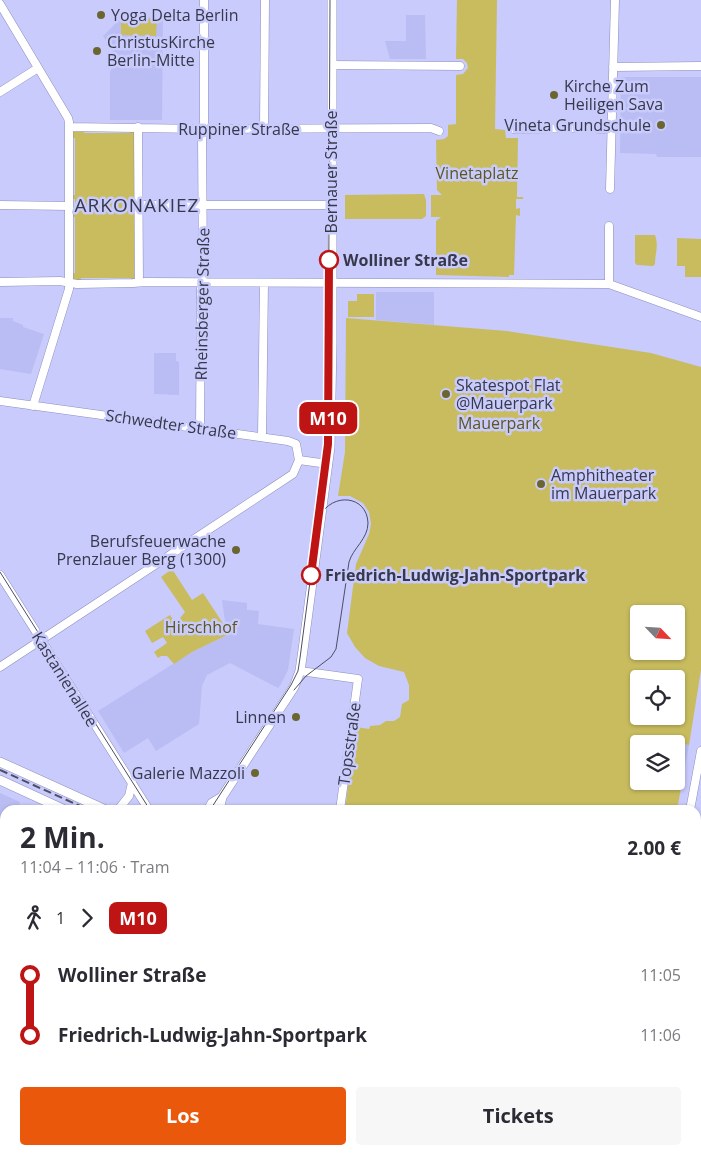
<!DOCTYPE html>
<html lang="de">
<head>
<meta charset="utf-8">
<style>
  body { margin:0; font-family:"Open Sans",sans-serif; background:#f7f7f7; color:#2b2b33; height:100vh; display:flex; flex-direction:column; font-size:19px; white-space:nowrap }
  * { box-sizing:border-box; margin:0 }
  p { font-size:16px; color:#7c7c81 }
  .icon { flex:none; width:28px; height:28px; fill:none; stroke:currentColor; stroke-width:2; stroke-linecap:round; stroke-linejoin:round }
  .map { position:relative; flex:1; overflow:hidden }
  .details { position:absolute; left:0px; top:805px; width:701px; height:350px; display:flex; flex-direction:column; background:#fff; border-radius:15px 15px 0 0; box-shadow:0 1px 4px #0004 }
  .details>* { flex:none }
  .badge { padding:0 10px; border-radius:8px; font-size:18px; line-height:32px }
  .needle { width:32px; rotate:115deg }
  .tools { position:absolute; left:630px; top:605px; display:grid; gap:10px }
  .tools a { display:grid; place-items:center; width:55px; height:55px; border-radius:5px; background:#fff; box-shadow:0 1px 4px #0004; font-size:25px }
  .map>.badge { position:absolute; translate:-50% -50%; box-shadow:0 0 0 2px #fff }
  .legs { display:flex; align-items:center; gap:8px; height:55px; padding:0 20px; font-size:16px }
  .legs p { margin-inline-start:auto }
  .overview { display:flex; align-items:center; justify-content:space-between; height:85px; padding:0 20px }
  h1 { font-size:28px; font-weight:700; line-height:38px }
  .primary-button { display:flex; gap:10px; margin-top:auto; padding:10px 20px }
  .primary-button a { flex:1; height:58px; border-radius:5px; background:#ea580c; color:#fff; font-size:20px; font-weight:700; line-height:58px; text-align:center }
  .primary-button a+a { background:#f7f7f7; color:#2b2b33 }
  ul { padding:0 20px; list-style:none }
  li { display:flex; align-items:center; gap:18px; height:60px; font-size:19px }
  li i { display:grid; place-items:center; width:8px; height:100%; margin:0 6px; background:currentColor }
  li i::after { content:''; width:12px; height:12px; margin:-6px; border:4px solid; border-radius:50%; background:#fff }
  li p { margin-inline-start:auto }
  li:first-child i { background:linear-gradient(#0000 50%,currentColor 0) }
  li:last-child i { background:linear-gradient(currentColor 50%,#0000 0) }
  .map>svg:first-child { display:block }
  .built { fill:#babdf3 }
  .green { fill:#c8bc5f; fill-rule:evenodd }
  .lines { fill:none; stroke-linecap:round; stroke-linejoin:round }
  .minor-casing { stroke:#8d8fbc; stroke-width:9 }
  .major-casing { stroke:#8d8fbc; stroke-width:10 }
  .minor { stroke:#fff; stroke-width:8 }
  .major { stroke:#fff; stroke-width:9 }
  .tram { stroke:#4d4e65; stroke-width:1 }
  .rail { stroke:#4d4e65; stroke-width:2; stroke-dasharray:8 4; stroke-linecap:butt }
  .line-1-casing { stroke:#fff; stroke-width:11 }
  .line-1 { stroke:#be1414; stroke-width:8 }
  .poi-dot { fill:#6b6531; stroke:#c8cbfb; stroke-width:2 }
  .stop-1-dot { fill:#fff; stroke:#be1414; stroke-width:2.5 }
  .labels { text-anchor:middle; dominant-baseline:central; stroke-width:5; stroke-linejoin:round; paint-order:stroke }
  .poi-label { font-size:16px; fill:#37384b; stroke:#c8cbfb; text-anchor:start }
  .street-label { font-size:16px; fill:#37384b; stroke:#c8cbfb }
  .park-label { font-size:16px; fill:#5d561e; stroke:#c8cbfb }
  .stop-label { font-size:16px; font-weight:bold; fill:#37384b; stroke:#c8cbfb; text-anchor:start }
  .quarter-label { font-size:19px; letter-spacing:1px; fill:#37384b; stroke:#c8cbfb }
</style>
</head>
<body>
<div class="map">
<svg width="701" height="1155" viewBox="0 0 701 1155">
  <rect width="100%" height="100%" fill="#c8cbfb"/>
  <path class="built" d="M406 15H425L426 59H390L385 41H406Z
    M123 16 163 18 162 120H110V72L117 58 103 36Z
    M621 77H701V157H657L656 154 620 153Z
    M376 292H434V325L376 320Z
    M0 318H13V321L23 325V327L44 334 31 374 0 369Z
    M154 353H176V361L179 362V395L154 394Z
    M222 600 247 603V610L259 611 258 624 294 629 288 670 281 684 278 688 230 663 207 675 202 686 199 724 156 751 148 738 124 753 98 711 192 652 227 635Z
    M661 740 689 745 683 777 676 775V744H660Z
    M0 793 20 802 17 810H5V915L0 914Z"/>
  <path class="green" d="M457 0H497L495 129 505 130 506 138H518L517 197H523V199H516V209L520 208V216L516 215 514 275H509V277L436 275V221L441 217H431V195H442L437 190 436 140 444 139 448 136V125L456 124V75L463 74 468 68 467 63 463 59H456Z
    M121 18 157 19 156 36 121 35Z
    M72 130H84V133H130V130H133L136 133 134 280 131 281V278H81V282L72 280 71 274 75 273V217L71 216V212H75V199H71V195H75V138H72Z
    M424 194 426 200V216L422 219H345V195Z
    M635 235H655C659 246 655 253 655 264L653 266 637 265 635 263Z
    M677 238 701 239V277H685V266H677Z
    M357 294H374V317H348V301H357Z
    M346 318 507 331 651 353 701 367V670L689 745 661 740 660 744H639V781H676V775L683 777 677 810H345L356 727 369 729 370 726 380 725 386 721H394L400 717 402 704 409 700V685L404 672 379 666 365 658 355 647 347 633 356 564 369 534 371 524 369 512 363 503 350 496H338L345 452ZM639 614H676V651H639ZM639 679H676V716H639Z
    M172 569 192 600 203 593 226 628 227 635 192 652 174 664 167 656H161L158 658 154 652 167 643 163 637 152 643 145 631 170 615 179 629 181 627 180 625 183 622 180 618 185 612 161 577Z"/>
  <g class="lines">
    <defs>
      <path id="minor" d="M0 4 68 118 69 122V289L33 406
        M332 65 460 66
        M613 67 701 66
        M0 92 38 68
        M69 127 203 129 431 128 439 131
        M138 127 139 282
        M264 129 265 0
        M514 129 589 128
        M598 129H611
        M610 189 615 0
        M0 205 69 206
        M138 205H331
        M0 282 60 281 77 284 133 283 146 282 609 284 701 317
        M609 284V226
        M0 401 288 441 296 444 299 460 293 474 0 667
        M200 428 201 289 203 276 202 136 204 123V0
        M262 437 264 283
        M299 460 328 464
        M0 575 149 810
        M300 671 358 679 340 810
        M118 810 129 796 132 783
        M690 810 701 751
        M0 923 5 924
        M696 960H701
        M0 1020 5 1022
        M112 1150 115 1155
        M235 1150 238 1155
        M357 1150 360 1155
        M478 1150 486 1155
        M319 1155 327 1150
        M447 1155 450 1150"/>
      <path id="major" d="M0 762 106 810
        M0 780 65 810
        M208 810 212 803 222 797
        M219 810 222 797 294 687 300 671 303 650 330 447 332 343V0
        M0 1071 5 1065
        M0 1098 5 1092
        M652 1150 659 1155
        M686 1150 693 1155"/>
    </defs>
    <use href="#minor" class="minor-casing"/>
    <use href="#major" class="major-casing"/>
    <use href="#minor" class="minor"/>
    <use href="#major" class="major"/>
    <path class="tram" d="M0 572 150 810
      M294 690 306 676 331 657 336 649 349 562C353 548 368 539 368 523 367 495 332 492 320 516
      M210 810 291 685 298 671 300 658 328 444 330 0
      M0 1083 5 1077
      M360 1150 363 1155
      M657 1150 664 1155
      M680 1150 687 1155"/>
    <path class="rail" d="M0 770 89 810
      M671 1150 678 1155"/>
  </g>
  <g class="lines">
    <defs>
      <path id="line-1" d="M311 575 328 444 329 260"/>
    </defs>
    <use href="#line-1" class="line-1-casing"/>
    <use href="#line-1" class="line-1"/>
  </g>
  <g class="poi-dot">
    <circle cx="101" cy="15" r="5"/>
    <circle cx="97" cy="51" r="5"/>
    <circle cx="554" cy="95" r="5"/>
    <circle cx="661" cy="125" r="5"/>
    <circle cx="446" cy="394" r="5"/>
    <circle cx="541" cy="484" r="5"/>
    <circle cx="236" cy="550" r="5"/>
    <circle cx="296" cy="717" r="5"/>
    <circle cx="255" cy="773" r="5"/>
  </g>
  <g class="stop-1-dot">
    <circle cx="329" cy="260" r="9"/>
    <circle cx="311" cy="575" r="9"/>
  </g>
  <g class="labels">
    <g class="poi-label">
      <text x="111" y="15">Yoga Delta Berlin</text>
      <text x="107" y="42">ChristusKirche<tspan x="107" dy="18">Berlin-Mitte</tspan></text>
      <text x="564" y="86">Kirche Zum<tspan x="564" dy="18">Heiligen Sava</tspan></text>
      <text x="651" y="125" text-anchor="end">Vineta Grundschule</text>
      <text x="456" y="385">Skatespot Flat<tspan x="456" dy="18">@Mauerpark</tspan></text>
      <text x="551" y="475">Amphitheater<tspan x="551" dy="18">im Mauerpark</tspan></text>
      <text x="226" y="541" text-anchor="end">Berufsfeuerwache<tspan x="226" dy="18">Prenzlauer Berg (1300)</tspan></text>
      <text x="286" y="717" text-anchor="end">Linnen</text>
      <text x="245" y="773" text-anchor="end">Galerie Mazzoli</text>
    </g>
    <g class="street-label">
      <text x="239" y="129">Ruppiner Straße</text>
      <text transform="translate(331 172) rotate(-90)">Bernauer Straße</text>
      <text transform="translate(202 304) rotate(-89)">Rheinsberger Straße</text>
      <text transform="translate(171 424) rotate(8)">Schwedter Straße</text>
      <text transform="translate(65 679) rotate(58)">Kastanienallee</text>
      <text transform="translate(349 744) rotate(-82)">Topsstraße</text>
    </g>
    <g class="park-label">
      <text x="477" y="173">Vinetaplatz</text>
      <text x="499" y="423">Mauerpark</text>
      <text x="201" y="627">Hirschhof</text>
    </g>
    <g class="stop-label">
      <text x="343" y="260">Wolliner Straße</text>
      <text x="325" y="575">Friedrich-Ludwig-Jahn-Sportpark</text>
    </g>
    <g class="quarter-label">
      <text x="137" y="205">ARKONAKIEZ</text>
    </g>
  </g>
</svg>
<div class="tools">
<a><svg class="needle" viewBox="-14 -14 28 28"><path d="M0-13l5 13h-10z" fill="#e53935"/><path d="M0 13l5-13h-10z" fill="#7c7c81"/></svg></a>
<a><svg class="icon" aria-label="locate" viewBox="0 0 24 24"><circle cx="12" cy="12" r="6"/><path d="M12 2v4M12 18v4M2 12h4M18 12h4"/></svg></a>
<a><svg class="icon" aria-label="layers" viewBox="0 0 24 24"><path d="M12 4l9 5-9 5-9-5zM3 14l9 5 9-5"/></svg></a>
</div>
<b class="badge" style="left:328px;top:418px;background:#be1414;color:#fff">M10</b>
<section class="details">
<div class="overview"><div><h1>2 Min.</h1><p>11:04 – 11:06 · Tram</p></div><b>2.00 €</b></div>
<div class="legs"><svg class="icon" aria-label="walk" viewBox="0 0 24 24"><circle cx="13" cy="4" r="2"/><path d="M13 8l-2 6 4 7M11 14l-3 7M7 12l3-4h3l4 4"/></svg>1<svg class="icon" aria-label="forward" viewBox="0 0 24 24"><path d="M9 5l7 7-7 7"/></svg><b class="badge" style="background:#be1414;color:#fff">M10</b></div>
<ul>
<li><i style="color:#be1414"></i><b>Wolliner Straße</b><p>11:05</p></li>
<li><i style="color:#be1414"></i><b>Friedrich-Ludwig-Jahn-Sportpark</b><p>11:06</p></li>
</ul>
<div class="primary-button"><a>Los</a><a>Tickets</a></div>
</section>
</div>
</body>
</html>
